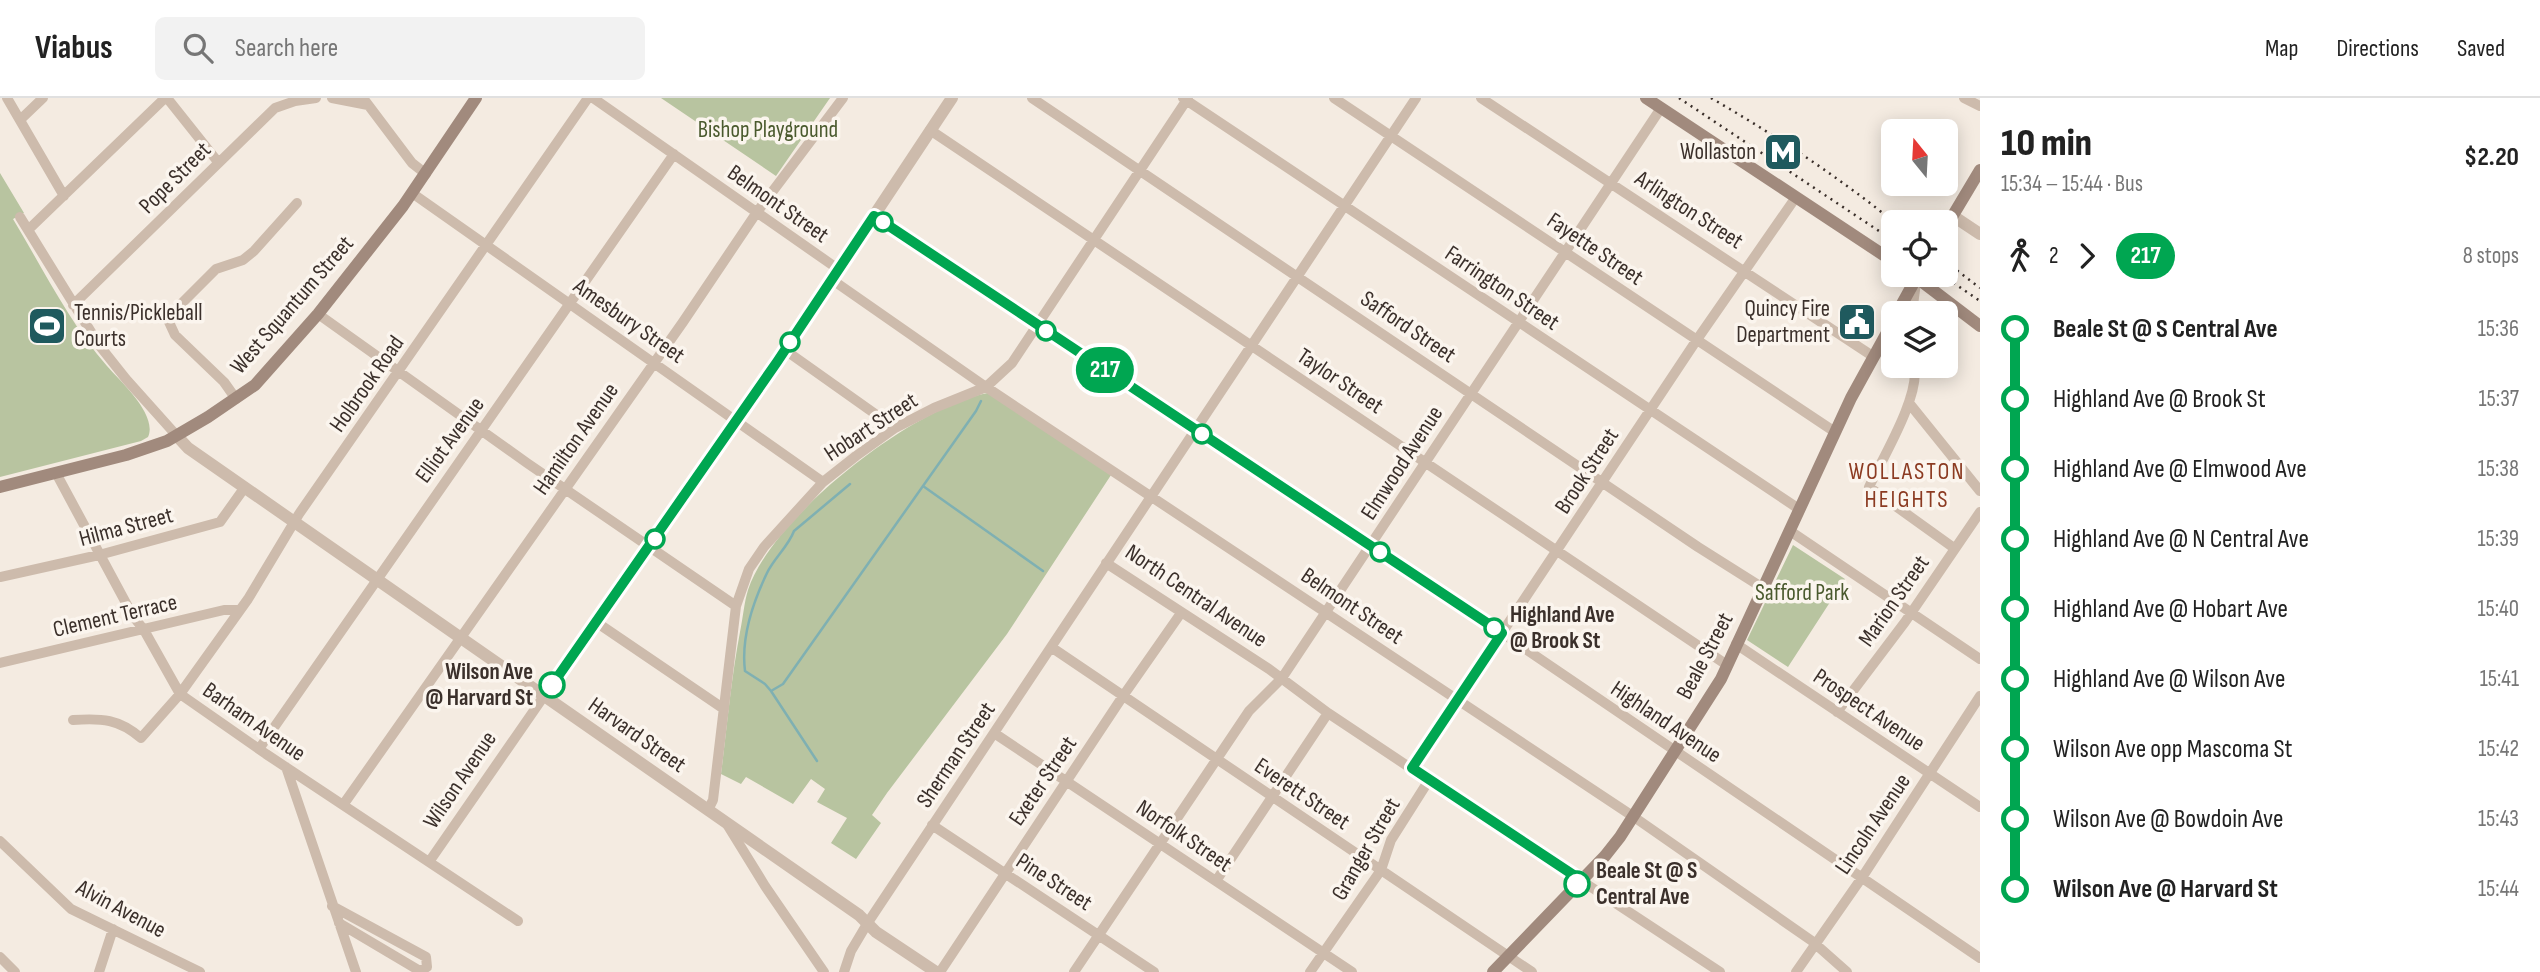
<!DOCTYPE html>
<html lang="en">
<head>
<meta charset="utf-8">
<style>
  body { margin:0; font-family:"Sofia Sans Condensed",sans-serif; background:#f2f2f2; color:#222; height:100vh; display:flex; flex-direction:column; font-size:26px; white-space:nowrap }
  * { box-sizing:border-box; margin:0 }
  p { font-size:23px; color:#767676 }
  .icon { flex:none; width:38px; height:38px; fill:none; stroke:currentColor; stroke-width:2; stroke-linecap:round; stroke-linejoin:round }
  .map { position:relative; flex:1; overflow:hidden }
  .panel { display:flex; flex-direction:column; background:#fff; width:560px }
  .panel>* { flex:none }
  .badge { padding:0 14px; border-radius:23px; font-size:24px; line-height:46px }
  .needle { width:46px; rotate:342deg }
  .tools { position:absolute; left:1881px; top:21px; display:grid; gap:14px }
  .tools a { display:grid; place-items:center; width:77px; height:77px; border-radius:10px; background:#fff; box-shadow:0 4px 18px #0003; font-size:35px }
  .map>.badge { position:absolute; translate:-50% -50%; box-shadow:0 0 0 4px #fff }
  .legs { display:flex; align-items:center; gap:10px; height:77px; padding:0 21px; font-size:23px }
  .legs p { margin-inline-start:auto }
  .summary { display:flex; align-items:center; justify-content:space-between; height:119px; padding:0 21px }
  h1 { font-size:38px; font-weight:800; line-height:52px }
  ul { padding:0 21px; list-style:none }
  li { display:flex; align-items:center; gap:24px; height:70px; font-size:26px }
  li i { display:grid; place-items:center; width:10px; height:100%; margin:0 9px; background:currentColor }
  li i::after { content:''; width:18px; height:18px; margin:-9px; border:5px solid; border-radius:50%; background:#fff }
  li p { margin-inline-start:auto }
  li:first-child i { background:linear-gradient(#0000 50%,currentColor 0) }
  li:last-child i { background:linear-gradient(currentColor 50%,#0000 0) }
  header { display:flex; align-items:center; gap:42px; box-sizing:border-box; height:98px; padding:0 35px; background:#fff; border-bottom:2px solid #e0e0e0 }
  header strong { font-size:33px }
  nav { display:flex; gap:38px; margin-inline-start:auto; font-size:24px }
  .search { width:490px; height:63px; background:#f2f2f2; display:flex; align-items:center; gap:18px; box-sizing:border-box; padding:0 24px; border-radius:10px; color:#767676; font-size:26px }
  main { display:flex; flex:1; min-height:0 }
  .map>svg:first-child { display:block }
  .green { fill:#b8c4a0 }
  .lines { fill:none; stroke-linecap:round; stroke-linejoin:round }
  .stream { stroke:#7fb0b2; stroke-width:2.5 }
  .minor { stroke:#cdbbac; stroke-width:10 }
  .tertiary { stroke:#cdbbac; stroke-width:12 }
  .secondary { stroke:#a18a7d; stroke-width:12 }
  .rail { stroke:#3b302b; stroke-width:2.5; stroke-dasharray:2 5; stroke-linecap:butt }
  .line-1-casing { stroke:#fff; stroke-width:16 }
  .line-1 { stroke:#00a651; stroke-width:10 }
  .stop-1-dot { fill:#fff; stroke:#00a651; stroke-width:3.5 }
  .labels { text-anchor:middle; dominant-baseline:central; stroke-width:7; stroke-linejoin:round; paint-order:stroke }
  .park-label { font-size:23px; fill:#4a5a2e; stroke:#fbf5ee }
  .poi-label { font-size:23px; fill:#3b302b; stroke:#fbf5ee; text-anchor:end }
  .street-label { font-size:23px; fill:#3b302b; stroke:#fbf5ee }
  .stop-label { font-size:23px; font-weight:bold; fill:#3b302b; stroke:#fbf5ee; text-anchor:start }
  .neighbourhood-label { font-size:24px; letter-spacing:2px; fill:#8c3b22; stroke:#fbf5ee }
</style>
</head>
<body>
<header>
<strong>Viabus</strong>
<div class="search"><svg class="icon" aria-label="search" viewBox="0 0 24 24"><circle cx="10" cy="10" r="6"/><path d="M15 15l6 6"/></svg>Search here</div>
<nav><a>Map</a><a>Directions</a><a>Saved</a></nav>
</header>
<main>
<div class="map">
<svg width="1980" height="874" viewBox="0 0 1980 874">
  <rect width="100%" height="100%" fill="#f4ebe1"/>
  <path class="green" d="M661 0H830L776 78Z
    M0 75 24 115 13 121C42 169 70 226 107 268 121 284 158 317 148 339L141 343 0 379Z
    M994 294 1113 374 1007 536 887 695 872 717 881 725 856 761 831 745 847 720 817 704 825 691 811 681 793 706 746 679 741 686 721 676C727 629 731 581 740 534 743 520 744 505 748 492 772 418 918 304 994 294Z
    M1793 447 1845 481 1788 569 1747 542Z"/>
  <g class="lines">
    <path class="stream" d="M850 386 794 433C788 449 774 460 767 475 753 504 741 541 745 573L765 586 771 593 783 586 976 313 981 303
      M923 388 1043 473
      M771 593 817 663"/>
    <path class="minor" d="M7 0 64 98
      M167 0 218 64
      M332 0 368 7
      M363 0 412 65 426 76
      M593 0 838 171
      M1032 0 1698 449 1763 490
      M1183 0 1799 411
      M1334 0 1835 334
      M1481 0 1874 259
      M1964 0 1980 8
      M20 22 43 0
      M930 32 1727 567
      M412 95 823 384
      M874 118 1502 535 1980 860
      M20 119 99 247 126 281 177 338
      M28 132 165 0
      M831 181 986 289 1634 719 1812 843 1847 874
      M73 207 275 10 295 3 316 0
      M1912 215 1916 184
      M318 216 527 365 736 508
      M785 252 895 330
      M1914 268C1921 297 1882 361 1869 389L1954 450
      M236 301 224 284 175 237 169 224 170 217 216 171 243 162 254 153 297 105
      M1909 305 1980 393
      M56 375 133 518 144 532 180 596 266 656 518 823
      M1790 433 1980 561
      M1106 465 1269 571 1328 615 1421 677 1720 874
      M0 479 99 457 220 424 245 389
      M596 524 724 611
      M1736 546 1980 709
      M1051 549 1532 874
      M0 565 224 512H239
      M1837 614 1905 524 1980 414
      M73 622C102 620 119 621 141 640L180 596 248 501 299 416 588 0
      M994 635 1352 874
      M259 651 674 56
      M286 669 356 874
      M1412 670 1696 243 1796 99
      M343 707 683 224 757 114 843 0
      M708 712 713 702 736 508 749 471 764 449 823 384 856 358 895 330 934 310 986 289 1012 265 1188 0
      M932 727 1154 874
      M728 728 765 788 824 874
      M0 743 71 811 200 874
      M429 764 544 598
      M1216 783 1328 615
      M332 808 426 859 427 869 420 873 339 825
      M0 859 15 874
      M99 874 113 831
      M844 874 851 853 867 826 1416 0
      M940 874 1123 598 1181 515
      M1074 874 1249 613 1282 580 1661 10
      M1310 874 1381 772 1391 742 1429 682
      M1796 874 1863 778 1980 598"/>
    <path class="tertiary" d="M1953 118 1980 136
      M177 338 188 350 859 817 876 834 936 874
      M544 598 777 264 952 0"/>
    <path class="secondary" d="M1646 0 1894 164
      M1946 129 1980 72
      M1913 177 1980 228
      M1897 215 1918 177
      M0 389 126 357 167 343 208 319 255 287 318 216 403 108 476 0
      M1493 874 1605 758 1620 739 1721 581 1851 300 1894 222"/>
    <path class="rail" d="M1679 0 1894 143
      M1711 0C1775 37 1837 78 1894 124
      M1946 164 1980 190
      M1942 177 1980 203"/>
  </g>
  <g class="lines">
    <defs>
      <path id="line-1" d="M552 587 777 264 874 118 1502 535 1412 670 1581 782 1577 786"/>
    </defs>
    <use href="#line-1" class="line-1-casing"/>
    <use href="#line-1" class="line-1"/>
  </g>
  <defs>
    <symbol id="metro-square" viewBox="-11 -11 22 22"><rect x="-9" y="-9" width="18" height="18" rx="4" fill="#1f5a5e" stroke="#fbf5ee"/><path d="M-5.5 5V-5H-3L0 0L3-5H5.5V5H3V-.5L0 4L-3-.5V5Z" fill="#fff"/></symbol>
    <symbol id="civic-square" viewBox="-11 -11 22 22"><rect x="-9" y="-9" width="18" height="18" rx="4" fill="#1f5a5e" stroke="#fbf5ee"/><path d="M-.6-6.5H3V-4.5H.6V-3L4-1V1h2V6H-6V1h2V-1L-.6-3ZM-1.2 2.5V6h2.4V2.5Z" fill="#fff"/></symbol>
    <symbol id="stadium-square" viewBox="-11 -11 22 22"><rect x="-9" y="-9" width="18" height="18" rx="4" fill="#1f5a5e" stroke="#fbf5ee"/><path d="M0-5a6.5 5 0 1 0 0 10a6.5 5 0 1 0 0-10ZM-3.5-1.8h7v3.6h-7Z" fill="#fff"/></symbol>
  </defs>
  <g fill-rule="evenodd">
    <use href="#metro-square" x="1761" y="32" width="44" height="44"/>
    <use href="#civic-square" x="1835" y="202" width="44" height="44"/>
    <use href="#stadium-square" x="25" y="206" width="44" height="44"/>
  </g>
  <g class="stop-1-dot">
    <circle cx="883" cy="124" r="9"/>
    <circle cx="1046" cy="233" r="9"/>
    <circle cx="790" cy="244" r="9"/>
    <circle cx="1202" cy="336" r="9"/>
    <circle cx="655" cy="441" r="9"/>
    <circle cx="1380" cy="454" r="9"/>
    <circle cx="1494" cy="530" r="9"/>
    <circle cx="552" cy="587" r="12"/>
    <circle cx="1577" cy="786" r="12"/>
  </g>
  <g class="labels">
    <g class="park-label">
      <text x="768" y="32">Bishop Playground</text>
      <text x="1802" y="495">Safford Park</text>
    </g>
    <g class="poi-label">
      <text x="1756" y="54">Wollaston</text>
      <text x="1830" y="211">Quincy Fire<tspan x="1830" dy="26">Department</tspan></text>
      <text x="74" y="215" text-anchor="start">Tennis/Pickleball<tspan x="74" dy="26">Courts</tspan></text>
    </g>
    <g class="street-label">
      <text transform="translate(175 80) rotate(-45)">Pope Street</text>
      <text transform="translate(778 106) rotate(35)">Belmont Street</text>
      <text transform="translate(1689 112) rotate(33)">Arlington Street</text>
      <text transform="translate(1595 151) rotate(34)">Fayette Street</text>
      <text transform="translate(1502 190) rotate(34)">Farrington Street</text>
      <text transform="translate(292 207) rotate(-49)">West Squantum Street</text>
      <text transform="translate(629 223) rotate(35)">Amesbury Street</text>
      <text transform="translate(1408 229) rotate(34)">Safford Street</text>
      <text transform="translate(1340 283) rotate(34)">Taylor Street</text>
      <text transform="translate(367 286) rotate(-55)">Holbrook Road</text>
      <text transform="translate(871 329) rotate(-33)">Hobart Street</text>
      <text transform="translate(576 341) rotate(-55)">Hamilton Avenue</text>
      <text transform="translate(450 342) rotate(-54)">Elliot Avenue</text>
      <text transform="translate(1402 365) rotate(-57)">Elmwood Avenue</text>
      <text transform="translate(1587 373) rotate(-57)">Brook Street</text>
      <text transform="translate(126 429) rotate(-15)">Hilma Street</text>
      <text transform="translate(1196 498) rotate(34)">North Central Avenue</text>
      <text transform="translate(1894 503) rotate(-55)">Marion Street</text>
      <text transform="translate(1352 508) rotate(34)">Belmont Street</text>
      <text transform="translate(115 518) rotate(-13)">Clement Terrace</text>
      <text transform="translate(1705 558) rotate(-62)">Beale Street</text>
      <text transform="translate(1869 612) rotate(34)">Prospect Avenue</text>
      <text transform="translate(254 624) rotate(35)">Barham Avenue</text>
      <text transform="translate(1666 624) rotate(34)">Highland Avenue</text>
      <text transform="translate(637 637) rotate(35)">Harvard Street</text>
      <text transform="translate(956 657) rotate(-56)">Sherman Street</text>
      <text transform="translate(460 682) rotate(-56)">Wilson Avenue</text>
      <text transform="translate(1043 683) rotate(-56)">Exeter Street</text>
      <text transform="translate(1302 696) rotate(34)">Everett Street</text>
      <text transform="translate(1873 726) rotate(-56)">Lincoln Avenue</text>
      <text transform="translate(1184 738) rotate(34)">Norfolk Street</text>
      <text transform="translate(1366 751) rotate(-60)">Granger Street</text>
      <text transform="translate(1054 784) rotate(33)">Pine Street</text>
      <text transform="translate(121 811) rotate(28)">Alvin Avenue</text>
    </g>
    <g class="stop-label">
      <text x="1510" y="517">Highland Ave<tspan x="1510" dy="26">@ Brook St</tspan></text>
      <text x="533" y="574" text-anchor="end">Wilson Ave<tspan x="533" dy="26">@ Harvard St</tspan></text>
      <text x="1596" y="773">Beale St @ S<tspan x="1596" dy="26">Central Ave</tspan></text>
    </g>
    <g class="neighbourhood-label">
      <text x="1907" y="373">WOLLASTON<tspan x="1907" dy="28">HEIGHTS</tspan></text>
    </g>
  </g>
</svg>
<div class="tools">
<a><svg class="needle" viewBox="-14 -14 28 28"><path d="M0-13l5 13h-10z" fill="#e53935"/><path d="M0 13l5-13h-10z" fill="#767676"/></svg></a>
<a><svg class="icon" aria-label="locate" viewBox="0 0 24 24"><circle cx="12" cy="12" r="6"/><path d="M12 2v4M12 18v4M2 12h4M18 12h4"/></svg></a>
<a><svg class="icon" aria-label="layers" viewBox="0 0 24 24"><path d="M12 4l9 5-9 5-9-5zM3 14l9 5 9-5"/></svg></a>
</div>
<b class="badge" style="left:1105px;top:272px;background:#00a651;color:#fff">217</b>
</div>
<section class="panel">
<div class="summary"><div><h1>10 min</h1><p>15:34 – 15:44 · Bus</p></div><b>$2.20</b></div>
<div class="legs"><svg class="icon" aria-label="walk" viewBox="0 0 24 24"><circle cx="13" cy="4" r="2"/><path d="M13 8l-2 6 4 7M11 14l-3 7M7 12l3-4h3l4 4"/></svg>2<svg class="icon" aria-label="forward" viewBox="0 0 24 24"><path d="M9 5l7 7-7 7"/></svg><b class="badge" style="background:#00a651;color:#fff">217</b><p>8 stops</p></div>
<ul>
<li><i style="color:#00a651"></i><b>Beale St @ S Central Ave</b><p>15:36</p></li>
<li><i style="color:#00a651"></i><span>Highland Ave @ Brook St</span><p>15:37</p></li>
<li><i style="color:#00a651"></i><span>Highland Ave @ Elmwood Ave</span><p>15:38</p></li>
<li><i style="color:#00a651"></i><span>Highland Ave @ N Central Ave</span><p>15:39</p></li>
<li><i style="color:#00a651"></i><span>Highland Ave @ Hobart Ave</span><p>15:40</p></li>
<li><i style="color:#00a651"></i><span>Highland Ave @ Wilson Ave</span><p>15:41</p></li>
<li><i style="color:#00a651"></i><span>Wilson Ave opp Mascoma St</span><p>15:42</p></li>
<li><i style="color:#00a651"></i><span>Wilson Ave @ Bowdoin Ave</span><p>15:43</p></li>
<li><i style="color:#00a651"></i><b>Wilson Ave @ Harvard St</b><p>15:44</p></li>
</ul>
</section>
</main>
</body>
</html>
